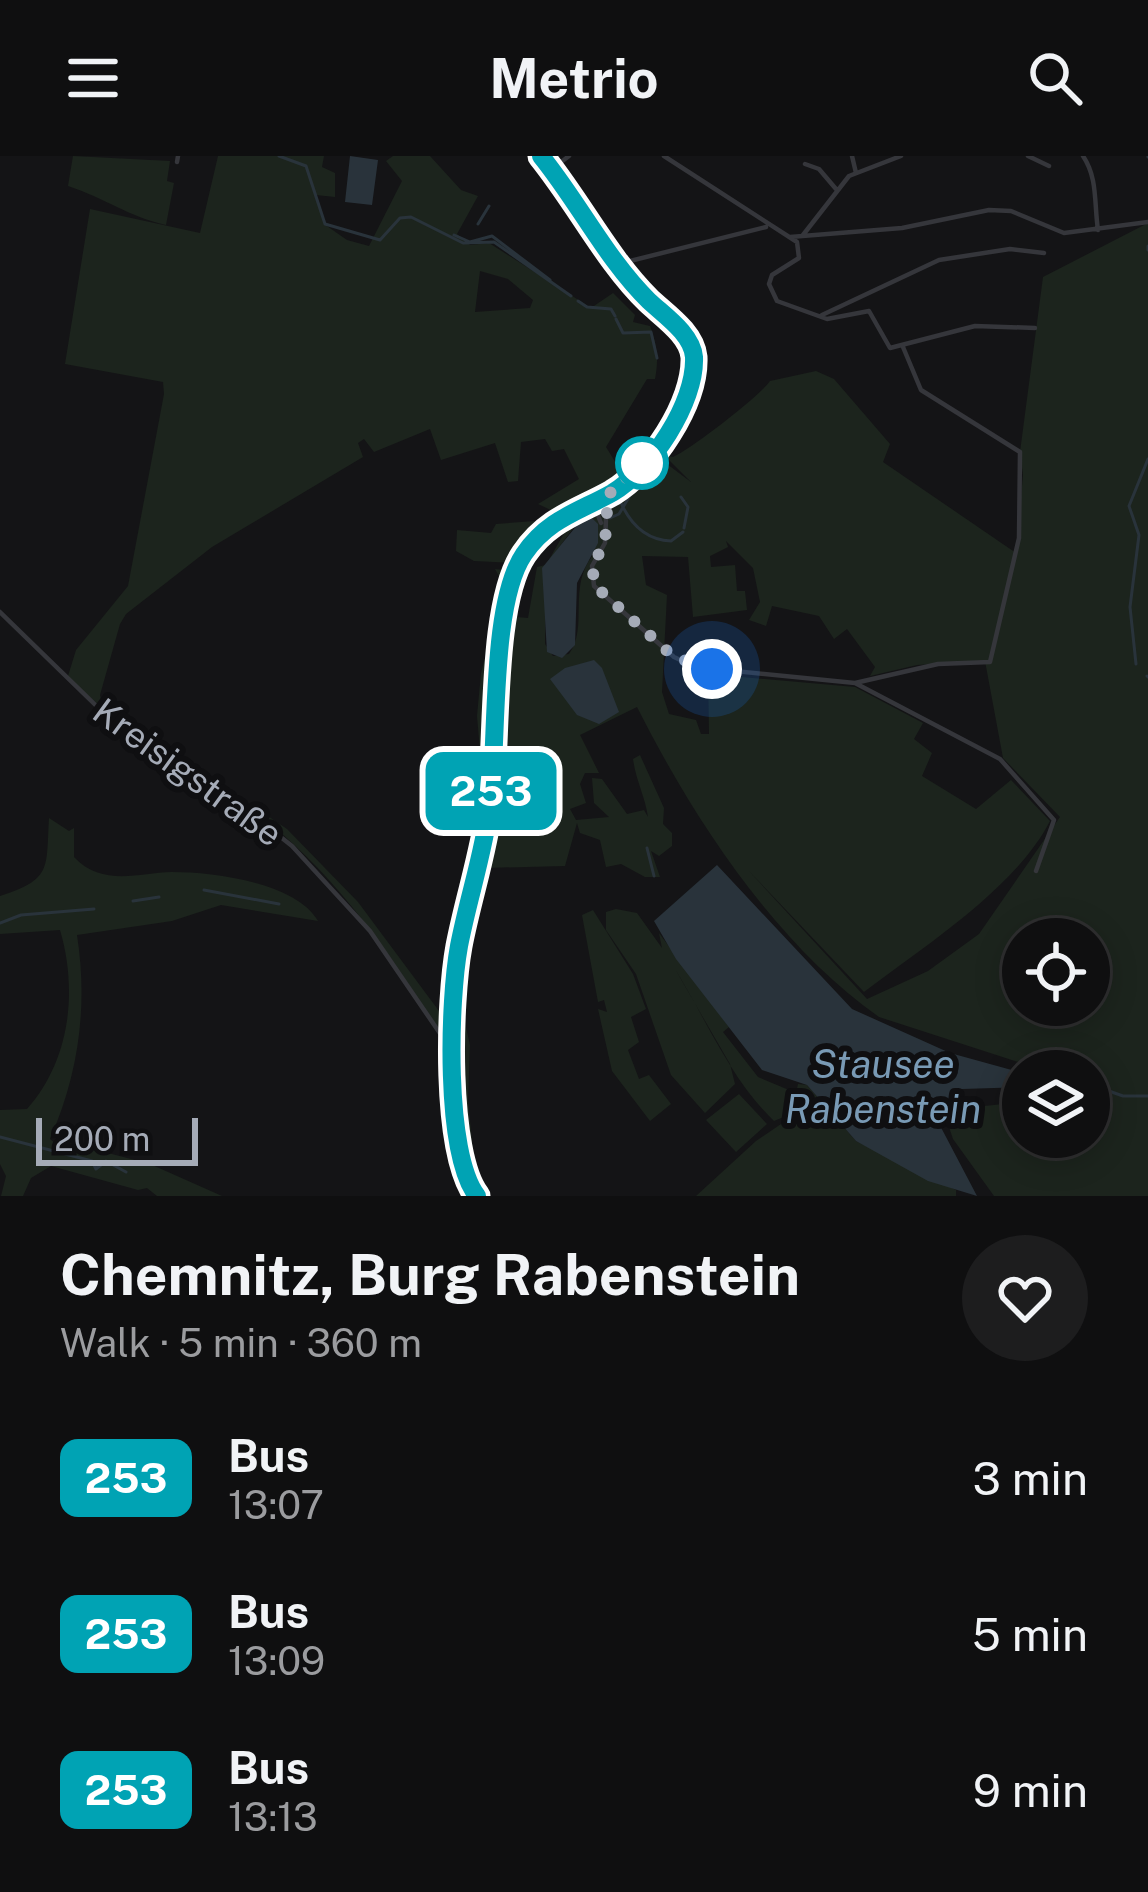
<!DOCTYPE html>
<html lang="en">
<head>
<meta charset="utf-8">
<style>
  body { margin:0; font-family:"Public Sans",sans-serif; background:#1d1d1e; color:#f1f3f6; height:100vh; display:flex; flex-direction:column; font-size:45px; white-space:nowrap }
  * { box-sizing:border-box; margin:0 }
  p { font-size:39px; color:#9b9c9f }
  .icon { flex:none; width:66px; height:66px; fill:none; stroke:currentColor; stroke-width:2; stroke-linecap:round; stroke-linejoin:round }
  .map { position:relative; height:1040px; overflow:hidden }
  .details { display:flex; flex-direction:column; background:#0f0f10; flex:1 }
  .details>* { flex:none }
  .badge { padding:0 24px; border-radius:18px; font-size:42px; line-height:78px }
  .fabs { position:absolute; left:1002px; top:762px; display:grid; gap:24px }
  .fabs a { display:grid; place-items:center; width:108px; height:108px; border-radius:50%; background:#0f0f10; box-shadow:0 6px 30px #0003,0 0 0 3px #2f2f30; font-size:60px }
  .scale { position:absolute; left:36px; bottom:30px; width:162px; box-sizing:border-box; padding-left:12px; border:6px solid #a5abb7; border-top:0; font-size:33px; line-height:42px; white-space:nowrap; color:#a5abb7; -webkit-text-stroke:9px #0f0f11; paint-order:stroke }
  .you { position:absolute; width:60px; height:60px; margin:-30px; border:9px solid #fff; border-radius:50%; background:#1a73e8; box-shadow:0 0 0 18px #1a73e833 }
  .map>.badge { position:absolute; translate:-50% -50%; box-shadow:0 0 0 6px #fff }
  .round { display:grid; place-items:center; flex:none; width:126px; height:126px; border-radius:63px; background:#1d1d1e }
  .summary { display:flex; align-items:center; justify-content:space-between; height:204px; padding:0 60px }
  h1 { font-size:57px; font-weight:700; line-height:90px }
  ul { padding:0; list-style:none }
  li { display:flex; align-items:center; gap:36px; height:156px; padding:0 60px }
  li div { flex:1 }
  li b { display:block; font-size:45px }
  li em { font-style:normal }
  li .badge { min-width:132px; font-weight:700; text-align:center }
  header { display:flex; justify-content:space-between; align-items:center; height:156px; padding:0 60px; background:#0f0f10; font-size:54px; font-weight:700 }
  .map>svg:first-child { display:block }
  .green { fill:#1c241d; fill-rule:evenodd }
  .water { fill:#29333b }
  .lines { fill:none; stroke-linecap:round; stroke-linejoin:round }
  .stream { stroke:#29333b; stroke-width:3 }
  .street { stroke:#35363b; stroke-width:4.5 }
  .secondary { stroke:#43454c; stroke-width:8 }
  .line-casing { stroke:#fff; stroke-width:27 }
  .line { stroke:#00a3b4; stroke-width:18 }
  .walk { stroke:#a5abb7; stroke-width:12; stroke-dasharray:0 21.6 }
  .stop-dot { fill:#fff; stroke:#00a3b4; stroke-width:6 }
  .labels { text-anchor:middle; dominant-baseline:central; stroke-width:12; stroke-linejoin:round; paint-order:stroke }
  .street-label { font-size:36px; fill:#a5abb7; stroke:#0f0f11 }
  .water-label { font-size:39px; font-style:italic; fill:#799ab5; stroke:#0f0f11 }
</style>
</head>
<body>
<header><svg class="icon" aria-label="menu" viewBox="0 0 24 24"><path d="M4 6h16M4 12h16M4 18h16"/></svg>Metrio<svg class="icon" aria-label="search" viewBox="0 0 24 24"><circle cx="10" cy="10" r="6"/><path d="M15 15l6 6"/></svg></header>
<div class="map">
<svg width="1148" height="1040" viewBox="0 0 1148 1040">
  <rect width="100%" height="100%" fill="#141416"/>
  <path class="green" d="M73 0 170 5 167 25 174 27 166 69C127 60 107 43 68 30Z
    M218 0H324L322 11 335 17V41L316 39 324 68 347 84 369 90 402 25 386 5 393 0H430L461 34 478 40 457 78 470 89 489 87 591 152 613 137 635 159 633 166 650 170C657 189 659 203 655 223H647L606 291 624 320 611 334 557 357 538 348 579 323 564 293 552 295 545 283 521 286 518 325 508 326 495 287 441 304 430 273 374 296 364 283 358 287 363 301 212 391 126 458 120 468 100 539 102 547 287 673 358 746 439 855 448 846V808L483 629 477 560 481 517 504 429 495 413 512 415 504 460 528 462 537 411 546 409 571 365 566 360 612 339 655 299 691 326 664 299 673 301C691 293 760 240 770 225L816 215 834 223 890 288 883 306 1016 397 1023 319 1020 296 1043 121 1148 67V1040H994L953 983 947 965 955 953 1023 946V981H1089V915H1046L879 861C775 788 693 662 637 551L580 579 599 617H585L580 628 586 647 570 653 576 664 609 661 594 647 592 622 602 623 627 658 644 654 648 661C645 640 636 625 633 603L640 599 664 652 663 668 672 677V690L659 700 651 695 660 721H645L621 708 606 711 600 684 580 677 577 667 565 710 484 712 465 804 454 803 452 841 460 845 470 889 468 945 475 1015 468 1021 459 896 445 885C391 798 335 716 253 654 190 607 122 577 68 520L76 494 128 430 164 238 163 226 65 208 90 53 200 77ZM480 115 508 123 533 144 530 152 475 156ZM583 359 593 399C567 432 589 471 569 498L553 500 545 488 546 409ZM726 385 753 412 760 446 749 464 766 470 772 450 819 460 834 483 847 473 875 511 870 520 917 509 985 505 1003 602 1060 661 979 778 928 815 867 843 748 714 864 836C923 791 1016 732 1050 665L1011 624 976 653 922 620 932 597 914 583 923 567 855 531 708 518 709 578H701L696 564 669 558 662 536 667 439 646 429 642 400 688 401 693 461 747 454 745 435H737L735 409 711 411 710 400 728 391ZM1023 783H1089V849H1023Z
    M534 365 542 372 515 407 474 405 456 395 457 374 491 377 496 368Z
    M49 662 69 675 74 672V701C102 731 138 717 172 716 215 716 296 727 318 765L221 749 172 765 77 779C88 849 79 917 50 983L58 990 70 987 150 1008 222 1040H157L147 1032 138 1034 51 1010 31 1022 23 1040H1L6 1020 0 1008V954L27 953C70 905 78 835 60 774L0 778V740C52 723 46 714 49 662Z
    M616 753 637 757 662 792 659 777 729 871 723 876 758 921 796 937 798 928 807 929 856 985 956 1034V1040H696L756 985 803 953 774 965C731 924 707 865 675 813L730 908 735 928 705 957 671 919 636 818 606 774V756Z
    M593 754 633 818 646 853 631 861 639 886 628 894 639 923 649 919 671 948 650 965 612 915 598 853 607 856 604 844 598 846 582 759Z
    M739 938 767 968 736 996 706 964Z"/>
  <path class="water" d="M350 0 378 4 372 49 345 46Z
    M587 357 598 368V387L577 427 575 489 562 502 547 496 542 412Z
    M594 504 602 512 619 556 599 568 577 559 550 523 565 512Z
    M717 709 852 853 950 897 1023 917V931L962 933 935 960 977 1040 928 1025 856 985 807 929 762 914 676 803 654 765Z"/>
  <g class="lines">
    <path class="stream" d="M279 0 306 10 325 68 380 84 400 62 411 61 463 87 494 86 571 140
      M1148 0V1
      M478 68 489 50
      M454 79 470 86 492 80 550 124
      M1148 90V94
      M578 145 587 151 611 153 615 160
      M616 163 623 177 651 176 657 202
      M681 341 688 351 684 372
      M621 347C631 369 646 384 671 385L683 376
      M610 362 619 358 642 319
      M1136 508 1130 451 1139 379 1129 350 1148 303
      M1147 520 1148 521
      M647 692 654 720
      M204 734 279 748
      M133 745 159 741
      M0 767 21 759 94 753
      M1089 928 1123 940H1148
      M0 981 92 1005 96 1013 106 1005 126 1016"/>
    <path class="street" d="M664 0 797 86 799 102 772 119 769 128 777 145 827 163 869 155 890 192 975 170 1035 172
      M852 0 856 17
      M1028 0 1049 10
      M1083 0C1098 22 1094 48 1098 74
      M177 6 178 0
      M805 8 819 13 836 33
      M552 13 569 0
      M803 79 849 20 901 0
      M790 81 902 72 989 54 1011 55 1064 77 1148 66
      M618 108 766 71
      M822 159 939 104 1010 93 1044 97
      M607 339 605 387 592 410 594 430 674 501 695 511 855 527 938 508 990 506 1019 382 1020 296 921 234 903 191
      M583 354 597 357 601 367
      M0 456 116 569 244 652 292 690 370 775 450 892
      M855 527 1000 603 1054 664 1036 715"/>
    <path class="secondary" d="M477 1040C445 999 449 860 456 808 462 754 483 702 490 648 498 584 489 450 524 398 547 363 578 355 612 337 651 315 697 246 693 201 691 170 648 148 630 126 597 88 573 40 541 0"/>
  </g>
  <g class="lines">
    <defs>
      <path id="line" d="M477 1040C444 997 449 844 459 790 468 743 484 696 490 648 498 585 490 448 524 398 548 363 578 356 612 337 651 314 696 247 694 201 692 178 665 160 649 145 607 104 579 47 541 0"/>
    </defs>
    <use href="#line" class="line-casing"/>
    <use href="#line" class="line"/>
    <path class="walk" d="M642 307 608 339 605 387 592 410 595 430 674 501 712 513"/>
  </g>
  <circle class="stop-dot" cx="642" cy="307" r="24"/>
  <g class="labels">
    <g class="street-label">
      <text transform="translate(188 616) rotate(36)">Kreisigstraße</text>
    </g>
    <g class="water-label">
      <text x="883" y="908">Stausee<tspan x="883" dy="45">Rabenstein</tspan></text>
    </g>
  </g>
</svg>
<div class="fabs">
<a><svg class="icon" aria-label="locate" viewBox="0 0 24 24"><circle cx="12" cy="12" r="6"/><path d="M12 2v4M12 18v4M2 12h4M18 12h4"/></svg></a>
<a><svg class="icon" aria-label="layers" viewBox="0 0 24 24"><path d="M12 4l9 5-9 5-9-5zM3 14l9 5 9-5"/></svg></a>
</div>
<div class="scale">200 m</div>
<div class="you" style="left:712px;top:513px"></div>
<b class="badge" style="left:491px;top:635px;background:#00a3b4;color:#fff">253</b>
</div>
<section class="details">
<div class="summary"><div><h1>Chemnitz, Burg Rabenstein</h1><p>Walk · 5 min · 360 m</p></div><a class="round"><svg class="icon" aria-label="heart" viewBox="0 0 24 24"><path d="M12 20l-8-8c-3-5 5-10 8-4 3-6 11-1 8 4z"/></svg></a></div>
<ul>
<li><span class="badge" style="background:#00a3b4;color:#fff">253</span><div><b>Bus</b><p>13:07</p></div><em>3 min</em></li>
<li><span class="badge" style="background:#00a3b4;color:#fff">253</span><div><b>Bus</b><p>13:09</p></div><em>5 min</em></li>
<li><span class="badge" style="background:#00a3b4;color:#fff">253</span><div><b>Bus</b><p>13:13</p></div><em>9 min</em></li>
</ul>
</section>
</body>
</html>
